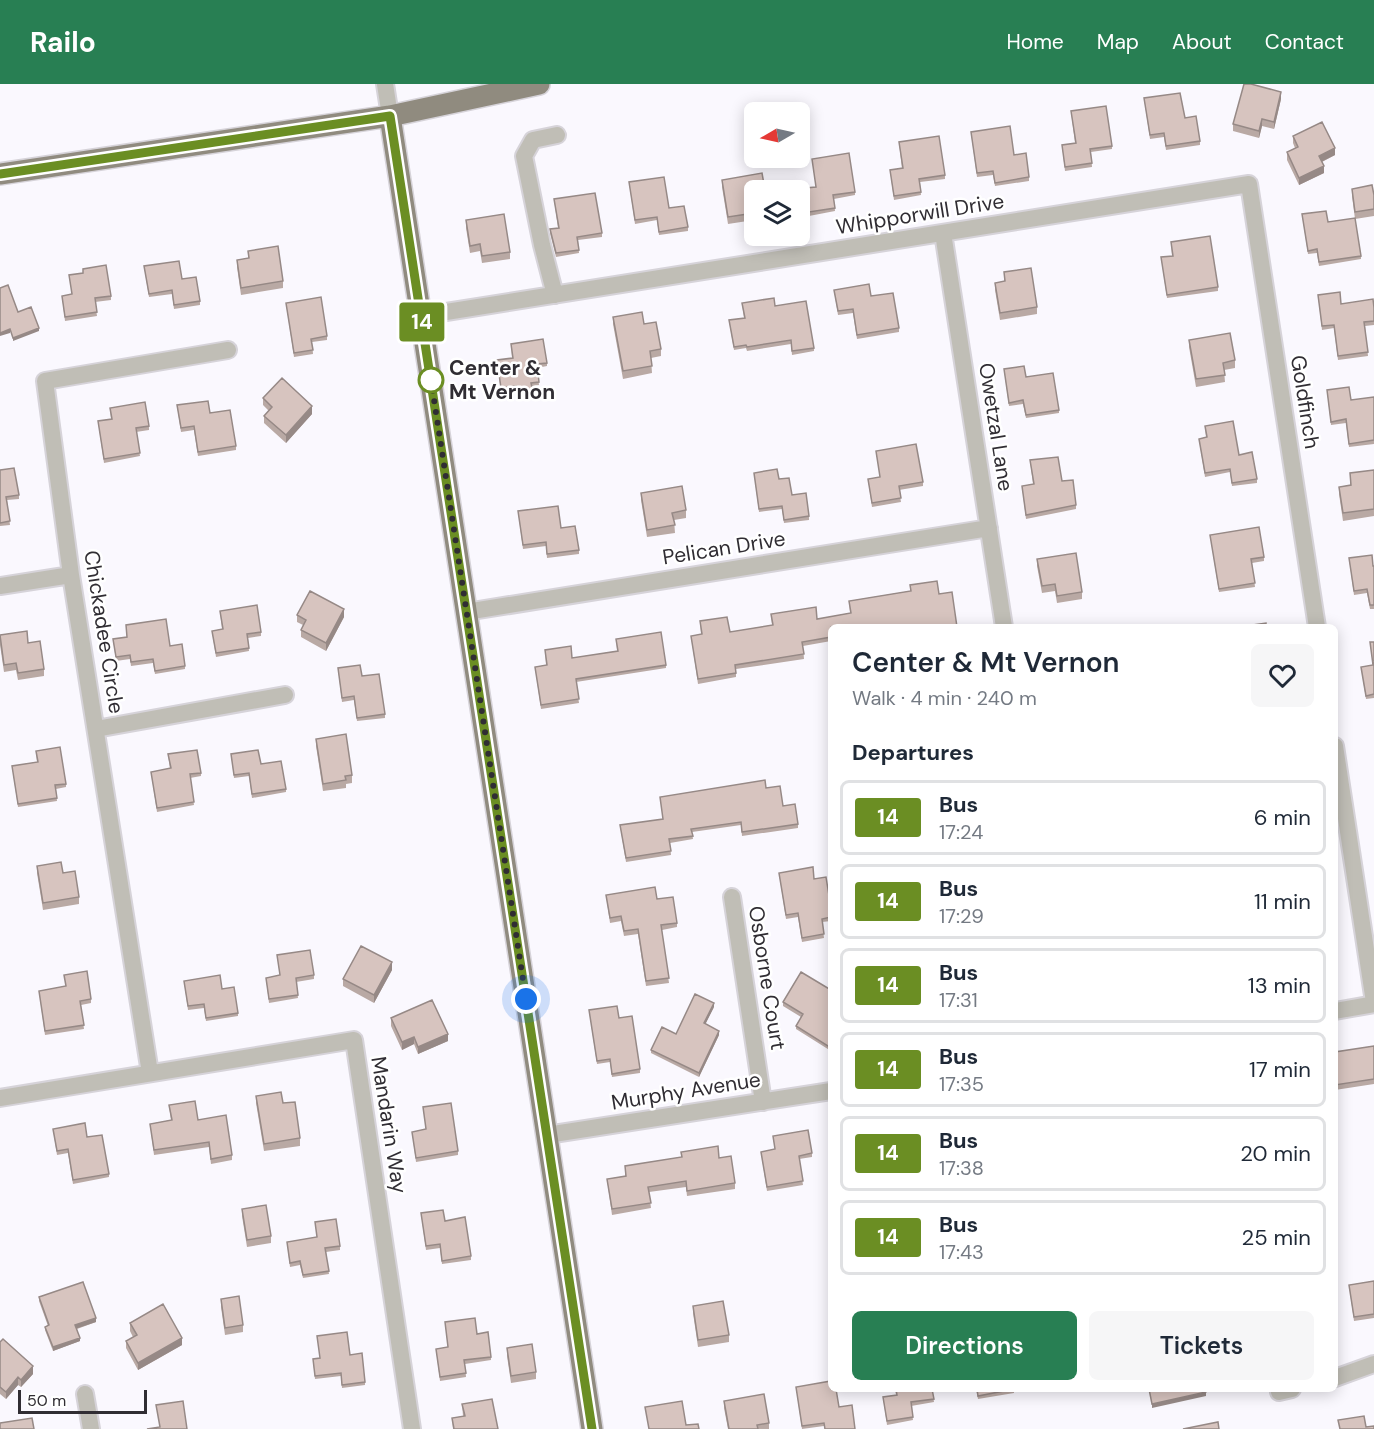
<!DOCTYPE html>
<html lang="en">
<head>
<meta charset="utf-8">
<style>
  body { margin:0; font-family:"DM Sans",sans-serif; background:#f6f6f7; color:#1f2937; height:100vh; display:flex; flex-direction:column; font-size:22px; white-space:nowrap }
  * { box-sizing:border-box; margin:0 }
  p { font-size:20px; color:#747a83 }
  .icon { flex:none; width:33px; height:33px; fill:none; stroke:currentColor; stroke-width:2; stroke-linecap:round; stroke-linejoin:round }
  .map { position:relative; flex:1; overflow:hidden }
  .panel { position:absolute; left:828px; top:540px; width:510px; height:768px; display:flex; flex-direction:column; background:#fff; border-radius:9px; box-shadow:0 3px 15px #0003 }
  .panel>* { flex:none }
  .badge { padding:0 12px; border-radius:4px; font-size:21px; line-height:39px }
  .needle { width:39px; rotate:261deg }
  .tools { position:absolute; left:744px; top:18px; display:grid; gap:12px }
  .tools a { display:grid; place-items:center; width:66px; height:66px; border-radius:9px; background:#fff; box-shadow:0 3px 15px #0003; font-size:30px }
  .scale { position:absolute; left:18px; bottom:15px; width:129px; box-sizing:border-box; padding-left:6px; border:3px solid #302d33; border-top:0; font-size:16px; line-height:21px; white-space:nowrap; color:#302d33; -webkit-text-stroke:4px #fff; paint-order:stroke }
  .you { position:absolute; width:30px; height:30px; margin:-15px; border:4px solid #fff; border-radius:50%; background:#1a73e8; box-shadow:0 0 0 9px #1a73e833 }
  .map>.badge { position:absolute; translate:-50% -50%; box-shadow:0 0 0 3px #fff }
  h2 { padding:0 24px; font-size:22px; line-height:54px }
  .round { display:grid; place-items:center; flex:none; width:63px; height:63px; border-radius:9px; background:#f6f6f7 }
  .summary { display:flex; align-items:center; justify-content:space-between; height:102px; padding:0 24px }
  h1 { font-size:28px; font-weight:600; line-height:45px }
  .button { display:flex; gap:12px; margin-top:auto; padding:12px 24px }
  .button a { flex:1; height:69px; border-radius:9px; background:#287f53; color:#fff; font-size:24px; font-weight:600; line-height:69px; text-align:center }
  .button a+a { background:#f6f6f7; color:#1f2937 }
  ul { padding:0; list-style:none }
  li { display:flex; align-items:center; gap:18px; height:75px; margin:0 12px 9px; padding:0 12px; border:3px solid #e0e1e3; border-radius:9px }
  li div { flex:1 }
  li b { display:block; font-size:22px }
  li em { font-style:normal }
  li .badge { min-width:66px; font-weight:700; text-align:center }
  header { display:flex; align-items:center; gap:36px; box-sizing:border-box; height:84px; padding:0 30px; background:#287f53; color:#fff }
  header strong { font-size:28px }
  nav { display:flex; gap:33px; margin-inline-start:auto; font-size:21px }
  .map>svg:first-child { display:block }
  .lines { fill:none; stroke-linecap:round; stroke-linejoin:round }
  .minor-casing { stroke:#d6d3d9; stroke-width:20 }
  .major-casing { stroke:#d6d3d9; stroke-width:24 }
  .minor { stroke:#c0beb6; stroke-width:16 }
  .major { stroke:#908b7f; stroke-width:21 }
  .wall { fill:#b9a9a4 }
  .shaded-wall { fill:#968986 }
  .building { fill:#d7c4bf; stroke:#968986; stroke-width:1.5 }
  .line-casing { stroke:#fff; stroke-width:14 }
  .line { stroke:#6b8e23; stroke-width:9 }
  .walk { stroke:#302d33; stroke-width:6; stroke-dasharray:0 10.8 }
  .stop-dot { fill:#fff; stroke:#6b8e23; stroke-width:3 }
  .labels { text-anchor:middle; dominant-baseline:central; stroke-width:5; stroke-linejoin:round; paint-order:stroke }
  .street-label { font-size:21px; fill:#302d33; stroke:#fff }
  .stop-label { font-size:21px; font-weight:bold; fill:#302d33; stroke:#fff; text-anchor:start }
</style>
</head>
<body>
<header>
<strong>Railo</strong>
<nav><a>Home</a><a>Map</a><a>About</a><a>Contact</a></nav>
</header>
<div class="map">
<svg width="1374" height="1345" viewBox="0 0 1374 1345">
  <rect width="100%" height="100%" fill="#faf8fe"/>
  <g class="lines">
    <defs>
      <path id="minor" d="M385 0 390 32
        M943 149 1004 543
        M555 211 542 161 524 72 533 56 557 51
        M421 232 1249 100 1317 543
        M0 502 71 491
        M466 528 989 444
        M96 645 285 611
        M1335 662 1374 918
        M732 813 763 1018
        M1335 927 1374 920
        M150 989 71 491 45 297 228 266
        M0 1014 354 956 412 1345
        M547 1051 831 1007
        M1335 1294 1374 1280
        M1279 1308 1292 1305
        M85 1310 91 1345"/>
      <path id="major" d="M390 32 592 1345
        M0 90 390 32 539 0"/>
    </defs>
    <use href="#minor" class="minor-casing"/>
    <use href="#major" class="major-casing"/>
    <use href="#minor" class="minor"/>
    <use href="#major" class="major"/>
  </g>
  <path class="wall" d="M1144 14 1185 34 1200 57V61L1166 66 1164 53 1150 55Z
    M1281 15 1274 45 1262 42 1259 54 1233 47V40Z
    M1071 27 1112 62V65L1091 68 1092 83 1065 87 1062 61 1075 59Z
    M971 48 1014 71 1029 93V97L995 102 993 91 977 93Z
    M1293 52 1335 71 1322 78 1324 89 1299 101 1287 76V68L1295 64 1293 59Z
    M899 58 945 91V95L920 98 921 111 894 116 890 86 902 85Z
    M812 75 855 108V111L834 115 835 127 809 132 805 104 816 103Z
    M722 96 754 106V136L728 140 722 103Z
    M629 98 669 124 688 143V147L659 151 657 136 635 140Z
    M1352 105 1374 111V132L1355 135 1352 112Z
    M554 115 602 149V153L578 156 579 169 556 173 550 149V145L558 144Z
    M1302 130 1328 138 1361 172V175L1319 182 1317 169 1308 170Z
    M466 136 510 168V175L482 179 480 167 470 169 466 144Z
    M1171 158 1218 203V207L1167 214 1161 173 1172 172Z
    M248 167 283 197V204L241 211 237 183V176L248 174Z
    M144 182 182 195 200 217V221L174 225 172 210 149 213Z
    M83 185 111 212V216L95 218 97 232 65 237 62 212 72 210 69 191 83 189Z
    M1004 188 1037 223V230L1000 236 995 206V199L1004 197Z
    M834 206 871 212 899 244V248L857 255 853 229 838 231Z
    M1318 211 1341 220 1374 224V241L1365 242 1368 272 1338 276 1334 244 1322 246Z
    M286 219 327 252V256L312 258 313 270 294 273Z
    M742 219 775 222 814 264V267L792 271 791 260 747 267 746 264 734 266 729 236 744 234Z
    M613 233 644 240 661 265V272L651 274 652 289 623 295 613 240Z
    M1189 256 1235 276V284L1224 286 1225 298 1196 303 1189 263Z
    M511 260 547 279V282L537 284 539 301 532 302 533 313 518 315 516 305 501 308 497 276 512 274Z
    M1004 285 1026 293 1059 326V329L1026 334 1023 320 1009 322Z
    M1327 306 1351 316 1374 313V360L1349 363 1346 339 1331 341Z
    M263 314 312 330 286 359 264 339V332L269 327 263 321Z
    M177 321 236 362V366L198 372 194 346 181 348Z
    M110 324 149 342V346L136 348 140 372 104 379 98 337 111 335Z
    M1205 342 1257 395V399L1232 402 1230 388 1205 393 1199 355 1206 353Z
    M876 367 923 398V402L899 406 901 418 872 423 868 395 880 393Z
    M1030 376 1062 397 1076 421V425L1026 435 1022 402 1033 400Z
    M0 386 19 411V415L7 416 10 441 0 442Z
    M1374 386V432L1343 437 1339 410V403L1350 401V389Z
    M754 389 779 395 809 432V436L784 439 782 425 759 428Z
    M641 409 686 426V434L674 436 675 449 647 453 641 416Z
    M518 427 561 444 579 466V470L547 474 546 462 523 465Z
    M1210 451 1264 473V477L1252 479 1255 503 1219 508Z
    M1349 474 1374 482V525H1370L1367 509 1354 511Z
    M1037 475 1082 508V515L1057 519 1055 507 1042 509 1037 482Z
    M937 497 831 543V557L803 562 804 575 736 585V593L698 600 691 552 701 550 700 537 730 548 772 541 771 530 817 535 850 529 849 517 910 507V501Z
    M220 527 261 548V552L248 554 249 567 216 573 212 547 222 545Z
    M297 531 344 533 326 567 301 553V546L303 541 297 538Z
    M126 541 170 562 185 582V585L155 590 153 579 131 582 130 575 116 577 113 555 127 553Z
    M0 551 28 559 44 585V592L18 596 16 586 4 588 0 561Z
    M616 555 666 581V584L576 598 579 619 541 625 535 583 546 581 545 566 572 574 617 567Z
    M1370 558H1374V614L1366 615 1361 583 1373 581Z
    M338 584 385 630V634L357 637 354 616 342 618Z
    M316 655 352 691V699L346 700V704L323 707 316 662Z
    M36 667 66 700V703L56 705 57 717 18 723 12 682 37 678Z
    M168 670 201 689V692L190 694 194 721 157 728 151 688 170 685Z
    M231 670 286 705V708L252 714 249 692 234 694Z
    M766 704 783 722 798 740V744L742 752 741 741 692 748 693 755 670 759 671 771 626 778 620 741 663 735 660 713Z
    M37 782 79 813V820L43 826 37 789Z
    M779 789 814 795 831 824V837L822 838 824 854 802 858 798 833 786 835Z
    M606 811 657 815 677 839V843L662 846 669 899 646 902 638 850 624 852 621 837 610 839Z
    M277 871 314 891V895L296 898 298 914 269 919 266 894 280 892Z
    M392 886 374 919 343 902V895Z
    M64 891 91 915V919L81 921 84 945 45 951 39 907 66 902Z
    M184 897 222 905 238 929V932L206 937 204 924 188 926Z
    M831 906V967L796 945V942L801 933 783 922V918Z
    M714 923 705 940 719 951 699 993 651 969V966L676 950Z
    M589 926 640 985V989L612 993 610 978 597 980Z
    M391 934 448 957 418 970 414 960 402 966 391 942Z
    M1374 962V1000L1335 1006V968Z
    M256 1012 283 1019 300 1054V1062L264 1067 256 1019Z
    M169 1021 198 1036 232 1071V1076L211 1080 209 1063 154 1071 150 1040 171 1036Z
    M423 1023 458 1067V1071L416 1078 412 1048 426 1045Z
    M53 1045 87 1053 109 1090V1093L73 1100 68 1069 57 1071Z
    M773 1052 812 1069V1073L799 1075 803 1101 767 1107 761 1068 775 1065Z
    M681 1068 719 1074 735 1099V1105L687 1112 686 1103 649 1108 651 1124 612 1131 607 1095 625 1092V1082L681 1073Z
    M242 1125 271 1152V1159L247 1163 242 1132Z
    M421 1129 471 1172V1176L442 1180 440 1164 426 1166Z
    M315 1138 340 1162V1166L326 1168 329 1190 303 1194 300 1181 290 1183 287 1158 317 1153Z
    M1374 1197V1234L1354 1237 1349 1201Z
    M39 1213 96 1238 77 1245 80 1257 53 1267 45 1246V1243L48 1242 39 1217Z
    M221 1215 243 1241V1248L225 1251 221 1223Z
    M693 1222 729 1251V1258L698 1263 693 1229Z
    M445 1238 477 1250 491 1273V1276L465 1280 466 1293 440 1297 436 1265 448 1263Z
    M130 1239 182 1261 138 1286 126 1264V1257L133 1253 130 1247Z
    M0 1258 33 1290 21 1303 18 1301 6 1315 0 1310Z
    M507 1264 536 1288V1295L511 1299 507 1272Z
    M350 1271 365 1298V1301L342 1304 341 1292 315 1295 313 1275Z
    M796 1303 839 1323 855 1345H825L824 1342 802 1345Z
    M895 1305H932L934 1318 911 1322 913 1336 887 1341 883 1313 896 1311Z
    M976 1305H1014V1309L978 1315Z
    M724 1317 769 1339V1345H728L724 1324Z
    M462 1320 498 1345H453L452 1334 463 1332Z"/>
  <path class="shaded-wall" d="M1281 8V15L1274 45V38Z
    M1262 35V42L1259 54V47Z
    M1335 64V71L1319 79V72Z
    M1324 82V89L1299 101V94Z
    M39 244V247L13 257V254Z
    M10 245V249L0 252V249Z
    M312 322V330L286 359V351Z
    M344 525V533L326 567V559Z
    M392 878V886L374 919V911Z
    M714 919V923L704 943V939Z
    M719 947V951L699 993V989Z
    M448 950V957L418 970V963Z
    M414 953V960L402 966V958Z
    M96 1234V1238L75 1245V1241Z
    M80 1254V1257L53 1267V1263Z
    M182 1254V1261L138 1286V1279Z
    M33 1282V1290L21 1303V1296Z
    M18 1293V1301L6 1315V1308Z
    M1206 1308V1312L1152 1324V1320Z"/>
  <path class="building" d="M1244 0H1251L1281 8 1274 38 1262 35 1259 47 1233 40Z
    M1180 9 1185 34 1196 32 1200 57 1166 62 1164 49 1150 51 1144 14Z
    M1106 22 1112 62 1090 65 1092 79 1065 83 1062 61 1076 59 1071 27Z
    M1322 38 1335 64 1319 72 1324 82 1299 94 1287 68 1298 63 1293 52Z
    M1010 42 1014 71 1026 69 1029 93 995 99 993 87 977 89 971 48Z
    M939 52 945 91 919 95 921 108 894 112 890 86 903 84 899 58Z
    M849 69 855 108 833 111 835 124 809 128 805 104 816 103 812 75Z
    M762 89 765 106H754V129L728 133 722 96Z
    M664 93 669 124 684 122 688 143 659 148 657 133 635 136 629 98Z
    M1372 101 1374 111V125L1355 128 1352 105Z
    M595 109 602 149 577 153 579 166 556 169 550 145 559 144 554 115Z
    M1326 127 1328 138 1355 134 1361 172 1319 178 1317 165 1308 167 1302 130Z
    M504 130 510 168 482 172 480 160 470 162 466 136Z
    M1210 152 1218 203 1167 211 1161 173 1173 172 1171 158Z
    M278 162 283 197 241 204 237 176 249 174 248 167Z
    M179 177 182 195 196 193 200 217 174 221 172 206 149 210 144 182Z
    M106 181 111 212 95 214 97 228 65 233 62 212 72 210 69 191 83 189V185Z
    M1031 184 1037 223 1000 229 995 199 1005 197 1004 188Z
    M869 200 871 212 893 209 899 244 857 251 853 225 838 227 834 206Z
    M8 201 18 228 31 223 39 244 13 254 10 245 0 249V204Z
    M1340 208 1341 220 1373 215 1374 224V237L1364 238 1368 268 1338 272 1334 241 1322 242 1318 211Z
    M321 213 327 252 311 255 313 266 294 269 286 219Z
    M774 214 775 222 806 217 814 264 792 267 791 256 747 263 746 261 734 263 729 236 745 234 742 219Z
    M642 228 644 240 656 238 661 265 650 267 652 282 623 287 613 233Z
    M1230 249 1235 276 1223 279 1225 291 1196 295 1189 256Z
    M543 255 547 279 537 280 539 298 531 299 533 309 518 312 516 302 501 304 497 276 513 274 511 260Z
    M1024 282 1026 293 1053 289 1059 326 1026 331 1023 316 1009 319 1004 285Z
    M282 294 312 322 286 351 264 332 272 323 263 314Z
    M1349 303 1351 316 1374 313V356L1349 360 1346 335 1331 338 1327 306Z
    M208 317 210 329 230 326 236 362 198 368 194 342 181 344 177 321Z
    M145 318 149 342 136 344 140 369 104 375 98 337 112 335 110 324Z
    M1233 337 1239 371 1252 368 1257 395 1232 399 1230 385 1205 389 1199 355 1207 353 1205 342Z
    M916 360 923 398 899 402 901 414 872 419 868 395 880 393 876 367Z
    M1058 373 1062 397 1073 396 1076 421 1026 431 1022 402 1034 400 1030 376Z
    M14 384 19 411 6 413 10 437 0 439V386Z
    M777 385 779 395 789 394 792 411 806 409 809 432 784 436 782 422 759 425 754 389Z
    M1374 386V425L1343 429 1339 403 1351 401 1350 389Z
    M682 402 686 426 672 429 675 441 647 446 641 409Z
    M558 422 561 444 575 442 579 466 547 470 546 458 523 461 518 427Z
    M1259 443 1264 473 1251 475 1255 499 1219 505 1210 451Z
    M1076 469 1082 508 1057 512 1055 500 1042 502 1037 475Z
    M1372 471 1373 482H1374V521H1370L1367 505 1354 507 1349 474Z
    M937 497 939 510 952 508 957 543H831V553L802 558 804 570 735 581 736 589 698 595 691 552 702 550 700 537 727 533 730 548 773 541 771 530 816 523 817 535 851 529 849 517 911 507 910 501Z
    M310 507 344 525 326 559 301 546 306 536 297 531Z
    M257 521 261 548 247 550 249 564 216 569 212 547 223 545 220 527Z
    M166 535 170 562 182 560 185 582 155 587 153 575 131 578 130 571 116 573 113 555 127 553 126 541Z
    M1266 539V543H1238Z
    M27 547 28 559 40 557 44 585 18 589 16 579 4 581 0 551Z
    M661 548 666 581 576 595 579 615 541 621 535 583 547 581 545 566 571 562 572 574 618 567 616 555Z
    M1370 558H1374V610L1366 612 1361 583 1373 581Z
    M360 581 362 592 379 590 385 630 357 634 354 612 342 614 338 584Z
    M346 650 352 691 345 692 346 696 323 700 316 655Z
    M60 663 66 700 55 701 57 714 18 720 12 682 38 678 36 667Z
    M197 666 201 689 190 690 194 718 157 724 151 688 171 684 168 670Z
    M258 666 261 680 281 677 286 705 252 710 249 689 234 691 231 670Z
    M765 696 766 704 780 702 783 722 795 720 798 740 742 748 741 738 691 745 693 752 669 755 671 767 626 774 620 741 663 735 660 713Z
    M61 778 63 789 75 787 79 813 43 819 37 782Z
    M813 783 814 795 826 793 831 824V833L822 835 824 850 802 854 798 829 786 831 779 789Z
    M655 803 657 815 673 813 677 839 661 841 669 894 646 897 638 845 624 847 621 832 610 834 606 811Z
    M361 862 392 878 374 911 343 895Z
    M310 866 314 891 296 894 298 911 269 915 266 894 280 891 277 871Z
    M87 887 91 915 80 917 84 941 45 947 39 907 66 902 64 891Z
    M801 888 831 906V964L796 942 803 930 783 918Z
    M220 891 222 905 234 903 238 929 206 934 204 920 188 922 184 897Z
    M695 910 714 919 704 939 719 947 699 989 651 966 662 943 676 950Z
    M432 916 448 950 418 963 414 953 402 958 391 934Z
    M617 922 619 934 632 932 640 985 612 990 610 975 597 977 589 926Z
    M1374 962V995L1335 1001V968Z
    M281 1008 283 1019 295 1018 300 1054 264 1060 256 1012Z
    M195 1017 198 1036 226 1031 232 1071 211 1075 209 1058 154 1066 150 1040 172 1036 169 1021Z
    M451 1019 458 1067 416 1074 412 1048 426 1045 423 1023Z
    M85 1039 87 1053 102 1051 109 1090 73 1096 68 1065 57 1067 53 1045Z
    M808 1046 812 1069 799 1072 803 1097 767 1103 761 1068 775 1065 773 1052Z
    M718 1062 719 1074 731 1072 735 1099 687 1107 686 1097 648 1103 651 1119 612 1125 607 1095 626 1092 625 1082 682 1073 681 1068Z
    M266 1121 271 1152 247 1156 242 1125Z
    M443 1126 445 1137 465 1133 471 1172 442 1177 440 1160 426 1162 421 1129Z
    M336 1135 340 1162 325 1164 329 1187 303 1191 300 1177 290 1179 287 1158 317 1153 315 1138Z
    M1374 1197V1230L1354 1233 1349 1201Z
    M83 1198 96 1234 75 1241 80 1254 53 1263 45 1243 49 1241 39 1213Z
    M239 1212 243 1241 225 1244 221 1215Z
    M723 1217 729 1251 698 1256 693 1222Z
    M163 1220 182 1254 138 1279 126 1257 137 1251 130 1239Z
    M475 1234 477 1250 488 1248 491 1273 464 1276 466 1289 440 1293 436 1265 448 1263 445 1238Z
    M347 1248 350 1271 362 1269 365 1298 342 1301 341 1289 315 1292 313 1275 320 1274 317 1252Z
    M3 1255 33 1282 21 1296 18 1293 6 1308 0 1303V1258Z
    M532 1260 536 1288 511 1292 507 1264Z
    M831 1297V1305H836L839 1323 852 1321 855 1345H825L824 1339 802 1342 796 1303Z
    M896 1305H932L934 1315 911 1318 913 1333 887 1337 883 1313 897 1311Z
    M977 1305H1014L978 1312Z
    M1149 1305H1206V1308L1152 1320Z
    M764 1310 769 1339 757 1341 758 1345H729L724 1317Z
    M492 1315 498 1345H454L452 1334 465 1332 462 1320Z
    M183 1317 187 1345H147L160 1343 156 1321Z
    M682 1317 686 1341 698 1340 699 1345H649L645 1323Z
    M1364 1332 1366 1343 1374 1342V1345H1340L1338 1336Z
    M32 1334 34 1345H0V1339Z
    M1218 1338 1219 1345H1183Z"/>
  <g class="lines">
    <defs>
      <path id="line" d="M0 90 390 32 592 1345"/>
    </defs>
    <use href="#line" class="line-casing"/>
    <use href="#line" class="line"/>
    <path class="walk" d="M431 296 526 915"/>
  </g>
  <circle class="stop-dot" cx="431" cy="296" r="12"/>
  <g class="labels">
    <g class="street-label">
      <text transform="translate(920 130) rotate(-9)">Whipporwill Drive</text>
      <text transform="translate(1305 318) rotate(81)">Goldfinch</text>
      <text transform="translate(996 343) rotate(81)">Owetzal Lane</text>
      <text transform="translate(724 464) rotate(-9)">Pelican Drive</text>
      <text transform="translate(104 548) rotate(81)">Chickadee Circle</text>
      <text transform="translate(767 894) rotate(81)">Osborne Court</text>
      <text transform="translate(686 1007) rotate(-9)">Murphy Avenue</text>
      <text transform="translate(389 1041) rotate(81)">Mandarin Way</text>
    </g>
    <g class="stop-label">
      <text x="449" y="284">Center &amp;<tspan x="449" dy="24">Mt Vernon</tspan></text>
    </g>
  </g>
</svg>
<div class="tools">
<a><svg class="needle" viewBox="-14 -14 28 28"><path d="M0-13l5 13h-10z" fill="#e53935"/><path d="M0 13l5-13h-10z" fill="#747a83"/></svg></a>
<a><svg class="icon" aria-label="layers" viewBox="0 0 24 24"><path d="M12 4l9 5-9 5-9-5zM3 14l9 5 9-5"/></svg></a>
</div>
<div class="scale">50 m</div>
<div class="you" style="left:526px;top:915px"></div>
<b class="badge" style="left:422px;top:238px;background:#6b8e23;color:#fff">14</b>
<section class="panel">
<div class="summary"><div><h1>Center &amp; Mt Vernon</h1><p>Walk · 4 min · 240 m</p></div><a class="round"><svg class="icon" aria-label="heart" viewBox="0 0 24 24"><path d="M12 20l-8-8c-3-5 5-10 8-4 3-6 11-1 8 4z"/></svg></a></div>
<h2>Departures</h2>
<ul>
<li><span class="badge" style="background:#6b8e23;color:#fff">14</span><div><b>Bus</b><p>17:24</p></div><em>6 min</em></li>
<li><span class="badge" style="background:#6b8e23;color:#fff">14</span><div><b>Bus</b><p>17:29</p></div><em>11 min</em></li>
<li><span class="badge" style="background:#6b8e23;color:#fff">14</span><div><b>Bus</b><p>17:31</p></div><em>13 min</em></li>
<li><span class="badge" style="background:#6b8e23;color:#fff">14</span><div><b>Bus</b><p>17:35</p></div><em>17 min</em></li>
<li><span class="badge" style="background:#6b8e23;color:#fff">14</span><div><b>Bus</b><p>17:38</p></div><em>20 min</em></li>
<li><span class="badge" style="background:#6b8e23;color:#fff">14</span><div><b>Bus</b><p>17:43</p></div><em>25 min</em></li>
</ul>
<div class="button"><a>Directions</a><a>Tickets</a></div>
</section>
</div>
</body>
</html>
